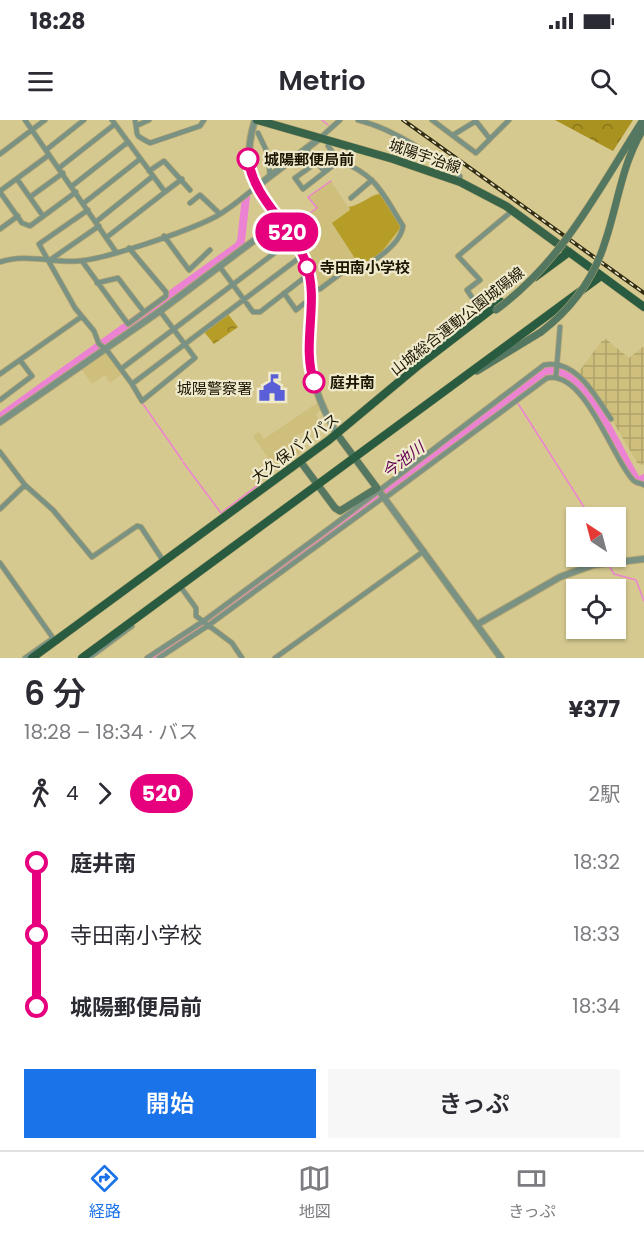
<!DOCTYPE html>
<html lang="ja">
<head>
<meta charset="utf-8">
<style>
  body { margin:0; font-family:Poppins,"Noto Sans JP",sans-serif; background:#f7f7f7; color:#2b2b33; height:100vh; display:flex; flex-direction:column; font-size:22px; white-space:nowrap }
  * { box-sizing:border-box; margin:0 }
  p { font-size:20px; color:#7c7c81 }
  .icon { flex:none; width:33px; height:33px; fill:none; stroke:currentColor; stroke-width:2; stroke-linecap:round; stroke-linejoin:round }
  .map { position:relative; height:538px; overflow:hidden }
  .panel { display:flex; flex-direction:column; background:#fff; flex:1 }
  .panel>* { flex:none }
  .badge { padding:0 12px; border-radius:20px; font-size:21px; line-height:39px }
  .needle { width:39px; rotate:324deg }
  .controls { position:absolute; left:566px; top:387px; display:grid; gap:12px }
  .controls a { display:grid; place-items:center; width:60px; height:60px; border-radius:0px; background:#fff; box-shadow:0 2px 4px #0004; font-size:30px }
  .map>.badge { position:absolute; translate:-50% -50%; box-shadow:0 0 0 3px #fff }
  .legs { display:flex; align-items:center; gap:9px; height:66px; padding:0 24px; font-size:20px }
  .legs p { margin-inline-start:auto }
  .overview { display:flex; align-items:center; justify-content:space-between; height:102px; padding:0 24px }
  h1 { font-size:33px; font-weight:600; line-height:45px }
  .cta { display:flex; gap:12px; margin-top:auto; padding:12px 24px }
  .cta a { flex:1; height:69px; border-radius:0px; background:#1a73e8; color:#fff; font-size:24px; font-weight:600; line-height:69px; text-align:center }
  .cta a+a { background:#f7f7f7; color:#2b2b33 }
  ul { padding:0 24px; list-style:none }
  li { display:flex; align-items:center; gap:21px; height:72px; font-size:22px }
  li i { display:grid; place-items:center; width:9px; height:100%; margin:0 8px; background:currentColor }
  li i::after { content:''; width:15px; height:15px; margin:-8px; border:4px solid; border-radius:50%; background:#fff }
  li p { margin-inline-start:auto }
  li:first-child i { background:linear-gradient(#0000 50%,currentColor 0) }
  li:last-child i { background:linear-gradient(currentColor 50%,#0000 0) }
  .status { display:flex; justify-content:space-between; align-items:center; height:42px; padding:0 30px; background:#fff; direction:ltr }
  .status svg { height:16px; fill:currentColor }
  header { display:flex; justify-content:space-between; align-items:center; height:78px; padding:0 24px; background:#fff; font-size:27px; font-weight:600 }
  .menu { display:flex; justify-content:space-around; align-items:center; height:84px; border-top:2px solid #e1e1e2; background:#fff; font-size:16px; color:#7c7c81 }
  .menu a { display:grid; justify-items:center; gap:3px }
  .menu .on { color:#1a73e8 }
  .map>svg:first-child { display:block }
  .built { fill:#cebf7d }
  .industrial { fill:url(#industrial-grid) }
  .grass { fill:#b59d27 }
  .forest { fill:url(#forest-crowns) }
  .park { fill:url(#park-crowns) }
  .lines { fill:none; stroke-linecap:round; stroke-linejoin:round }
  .stream { stroke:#ec83d2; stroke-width:1.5 }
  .river { stroke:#ec83d2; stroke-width:8 }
  .minor-casing { stroke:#b1a573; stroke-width:6 }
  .tertiary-casing { stroke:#b1a573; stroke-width:8 }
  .secondary-casing { stroke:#b1a573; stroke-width:8 }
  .primary-casing { stroke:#b1a573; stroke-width:9 }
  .trunk-casing { stroke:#b1a573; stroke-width:9 }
  .minor { stroke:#7a9283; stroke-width:4.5 }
  .tertiary { stroke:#7a9283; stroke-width:6 }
  .secondary { stroke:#547761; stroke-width:7 }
  .primary { stroke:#376349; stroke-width:8 }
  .trunk { stroke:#285b3f; stroke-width:8 }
  .rail-casing { stroke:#332d13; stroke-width:4 }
  .rail { stroke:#f0eacd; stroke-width:1.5; stroke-dasharray:4.5; stroke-linecap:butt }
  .secondary-bridge-casing { stroke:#b1a573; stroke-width:8; stroke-linecap:butt }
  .secondary-bridge { stroke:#547761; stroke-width:7 }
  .line-1-casing { stroke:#fff; stroke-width:14 }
  .line-1 { stroke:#e6007e; stroke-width:9 }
  .stop-1-dot { fill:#fff; stroke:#e6007e; stroke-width:3 }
  .labels { text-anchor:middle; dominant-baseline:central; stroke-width:4.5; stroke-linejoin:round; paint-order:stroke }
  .street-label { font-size:15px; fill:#1b1601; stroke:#f0eacd }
  .stop-label { font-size:15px; font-weight:bold; fill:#1b1601; stroke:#f0eacd; text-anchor:start }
  .poi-label { font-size:15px; fill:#1b1601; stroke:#f0eacd; text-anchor:end }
  .water-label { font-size:16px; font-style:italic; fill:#640054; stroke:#f0eacd }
</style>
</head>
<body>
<div class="status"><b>18:28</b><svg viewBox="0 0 49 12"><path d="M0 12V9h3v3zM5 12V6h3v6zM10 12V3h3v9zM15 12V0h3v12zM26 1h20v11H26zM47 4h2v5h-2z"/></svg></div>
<header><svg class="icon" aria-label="menu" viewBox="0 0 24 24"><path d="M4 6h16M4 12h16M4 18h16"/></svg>Metrio<svg class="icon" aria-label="search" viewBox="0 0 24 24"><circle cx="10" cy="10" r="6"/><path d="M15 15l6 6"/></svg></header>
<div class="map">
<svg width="644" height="538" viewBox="0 0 644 538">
  <defs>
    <pattern id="industrial-grid" width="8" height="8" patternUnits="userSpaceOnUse" patternTransform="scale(1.5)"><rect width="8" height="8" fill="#cebf7d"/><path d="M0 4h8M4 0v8" fill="none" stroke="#b0a36a"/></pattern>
    <pattern id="forest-crowns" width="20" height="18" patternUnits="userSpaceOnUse" patternTransform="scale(1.5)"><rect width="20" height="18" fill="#a99220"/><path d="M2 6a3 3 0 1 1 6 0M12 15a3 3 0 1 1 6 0" fill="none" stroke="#89761a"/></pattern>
    <pattern id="park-crowns" width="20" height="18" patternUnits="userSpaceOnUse" patternTransform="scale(1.5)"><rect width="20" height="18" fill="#b59d27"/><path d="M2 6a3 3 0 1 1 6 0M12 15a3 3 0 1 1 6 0" fill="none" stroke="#927f1f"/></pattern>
  </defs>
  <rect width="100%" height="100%" fill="#d6c98f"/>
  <path class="built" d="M331 61 348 87 361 83 374 74 380 73 402 106 401 111 381 134 367 144 355 140 320 167 308 136 289 108 317 88 308 77Z
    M107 233 122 254 110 263 105 255 92 264 82 250Z
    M317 283 320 290 316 295 321 303 293 317 303 331 277 351 253 316 259 312 264 319Z"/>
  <path class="industrial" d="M606 219 629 238 644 226V345L638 344 609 295 577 254 601 222Z"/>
  <path class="grass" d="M380 74 401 107 380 134 366 143 356 140 332 103 350 90 349 87C361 85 370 75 380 74Z"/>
  <path class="forest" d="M555 0H633L613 31Z"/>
  <path class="park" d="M228 194 238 207 214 224 204 212Z"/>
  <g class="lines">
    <path class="stream" d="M322 0 328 5
      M289 108 317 88 308 77 331 61
      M517 282 591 398
      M143 284 182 340
      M183 342 221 393 257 366
      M53 387 66 402
      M607 436V438
      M609 446 614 454 636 460 644 481"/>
    <path class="river" d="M0 297 238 126 241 121 246 77
      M153 538 209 501 545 251C586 244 619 333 638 362L644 358"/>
    <defs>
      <path id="minor" d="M25 0 116 132
        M135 0C139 18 132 13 150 23L200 6 204 0
        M358 0C394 9 430 34 460 56V62
        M432 0 476 33 509 0
        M475 0 490 19
        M136 6 149 0
        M258 13 268 34 270 56
        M453 15 476 1
        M320 18 340 0
        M329 20 328 26 339 41
        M306 29 325 52
        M46 30 84 0
        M0 34 45 0
        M59 48 115 4
        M149 51 164 41 190 70
        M17 59 43 96
        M72 66 128 22
        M0 71 49 35
        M0 72 22 103 30 106 76 72
        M165 72 182 59
        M30 77 63 53
        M351 78 372 60
        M84 83 140 39
        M190 83 200 75 220 94
        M88 90 39 124 75 188 94 211 99 224 106 229 132 264 303 135
        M97 101 153 56
        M0 109 18 96
        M164 116 189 150 210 130
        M107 117 165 72 112 0
        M50 140 99 106
        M82 141 128 204 166 176V172L129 128
        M0 142C26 133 51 143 78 141 107 139 188 111 215 97 230 89 242 78 256 67
        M220 147 253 192H260L309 154
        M97 163 118 158 144 192
        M311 170 320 169 356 142 367 145C380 137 401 122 403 106 383 74 376 54 339 41L303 69 295 58 317 42
        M284 173 296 190 311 178
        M484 195 467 170 480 160 458 136 512 91
        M121 249 293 119
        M0 254 81 197
        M556 256 560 207
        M132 264 142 281 195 238 160 191
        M0 280 32 256 20 240
        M0 332 25 365 53 390 92 437 137 406 141 407 164 442
        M385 378 547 258C585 250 612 338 633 360 636 364 640 362 644 365
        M0 389 25 365
        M0 443 53 518
        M180 466 196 488V496L232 523 242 538
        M25 538 52 519
        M89 538 132 506
        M147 538 205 500 339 401 544 245C576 238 596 277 611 299
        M159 538 209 505 384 377
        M275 538 424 431"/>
      <path id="tertiary" d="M255 0C231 77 286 84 306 144 315 170 310 200 309 227 309 258 321 287 337 314
        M256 67 320 18
        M0 302 160 191 280 101
        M377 368 501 538
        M478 504 560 457 593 445 644 439"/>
      <path id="secondary" d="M477 251 541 212
        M300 341 335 388 340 391 377 368 337 314"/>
      <path id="primary" d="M257 0 393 39 460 62 506 86 569 132"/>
      <path id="trunk" d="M535 157 569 132 644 187
        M32 538 329 320 419 245 501 182
        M82 538 601 156"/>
    </defs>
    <use href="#minor" class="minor-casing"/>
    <use href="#tertiary" class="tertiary-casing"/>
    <use href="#secondary" class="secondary-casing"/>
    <use href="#primary" class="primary-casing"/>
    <use href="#trunk" class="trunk-casing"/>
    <use href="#minor" class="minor"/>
    <use href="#tertiary" class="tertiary"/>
    <use href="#secondary" class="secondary"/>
    <use href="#primary" class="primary"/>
    <use href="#trunk" class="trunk"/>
    <defs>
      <path id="rail" d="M403 0 644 173"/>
    </defs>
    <use href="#rail" class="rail-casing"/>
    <use href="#rail" class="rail"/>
    <defs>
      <path id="secondary-bridge" d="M496 190C564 140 598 70 643 0
        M541 212C571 189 594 158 605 122 618 84 622 42 644 8"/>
    </defs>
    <use href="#secondary-bridge" class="secondary-bridge-casing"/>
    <use href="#secondary-bridge" class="secondary-bridge"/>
  </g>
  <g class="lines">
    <defs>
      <path id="line-1" d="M248 39C254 81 292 104 306 143 320 181 301 224 314 262"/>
    </defs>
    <use href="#line-1" class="line-1-casing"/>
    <use href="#line-1" class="line-1"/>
  </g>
  <defs>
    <symbol id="civic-bare" viewBox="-9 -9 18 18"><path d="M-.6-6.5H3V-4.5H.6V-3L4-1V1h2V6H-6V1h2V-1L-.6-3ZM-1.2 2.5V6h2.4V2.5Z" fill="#5a5fd7" stroke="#f0eacd" stroke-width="2.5" paint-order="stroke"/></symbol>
  </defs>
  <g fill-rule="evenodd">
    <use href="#civic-bare" x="253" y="249" width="38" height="38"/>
  </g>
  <g class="stop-1-dot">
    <circle cx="248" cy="39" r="10"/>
    <circle cx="307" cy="147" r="8"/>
    <circle cx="314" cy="262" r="10"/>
  </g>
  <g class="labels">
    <g class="street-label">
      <text transform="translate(425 36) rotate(19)">城陽宇治線</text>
      <text transform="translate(457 201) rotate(-38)">山城総合運動公園城陽線</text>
      <text transform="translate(295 328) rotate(-37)">大久保バイパス</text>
    </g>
    <g class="stop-label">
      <text x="264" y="39">城陽郵便局前</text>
      <text x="320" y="147">寺田南小学校</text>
      <text x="330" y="262">庭井南</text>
    </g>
    <g class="poi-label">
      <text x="252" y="268">城陽警察署</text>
    </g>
    <g class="water-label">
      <text transform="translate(403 340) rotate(-37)">今池川</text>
    </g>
  </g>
</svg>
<div class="controls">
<a><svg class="needle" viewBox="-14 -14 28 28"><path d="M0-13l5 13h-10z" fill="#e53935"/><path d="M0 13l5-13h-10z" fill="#7c7c81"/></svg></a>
<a><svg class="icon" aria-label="locate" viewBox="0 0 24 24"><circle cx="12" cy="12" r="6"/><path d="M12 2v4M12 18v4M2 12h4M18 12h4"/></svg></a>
</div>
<b class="badge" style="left:287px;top:112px;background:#e6007e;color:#fff">520</b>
</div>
<section class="panel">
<div class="overview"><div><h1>6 分</h1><p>18:28 – 18:34 · バス</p></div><b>¥377</b></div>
<div class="legs"><svg class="icon" aria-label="walk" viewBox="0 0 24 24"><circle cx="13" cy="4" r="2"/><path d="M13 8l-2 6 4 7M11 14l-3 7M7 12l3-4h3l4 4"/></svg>4<svg class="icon" aria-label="forward" viewBox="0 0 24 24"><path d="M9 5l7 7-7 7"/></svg><b class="badge" style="background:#e6007e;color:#fff">520</b><p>2駅</p></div>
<ul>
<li><i style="color:#e6007e"></i><b>庭井南</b><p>18:32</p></li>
<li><i style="color:#e6007e"></i><span>寺田南小学校</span><p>18:33</p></li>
<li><i style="color:#e6007e"></i><b>城陽郵便局前</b><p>18:34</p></li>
</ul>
<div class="cta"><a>開始</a><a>きっぷ</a></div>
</section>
<nav class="menu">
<a class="on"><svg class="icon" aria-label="directions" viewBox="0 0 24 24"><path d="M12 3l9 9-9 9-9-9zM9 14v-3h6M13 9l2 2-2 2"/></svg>経路</a>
<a><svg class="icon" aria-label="map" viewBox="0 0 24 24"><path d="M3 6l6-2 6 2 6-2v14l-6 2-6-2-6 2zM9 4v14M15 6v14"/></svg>地図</a>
<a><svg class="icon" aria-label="tickets" viewBox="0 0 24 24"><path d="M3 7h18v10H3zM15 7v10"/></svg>きっぷ</a>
</nav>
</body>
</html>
